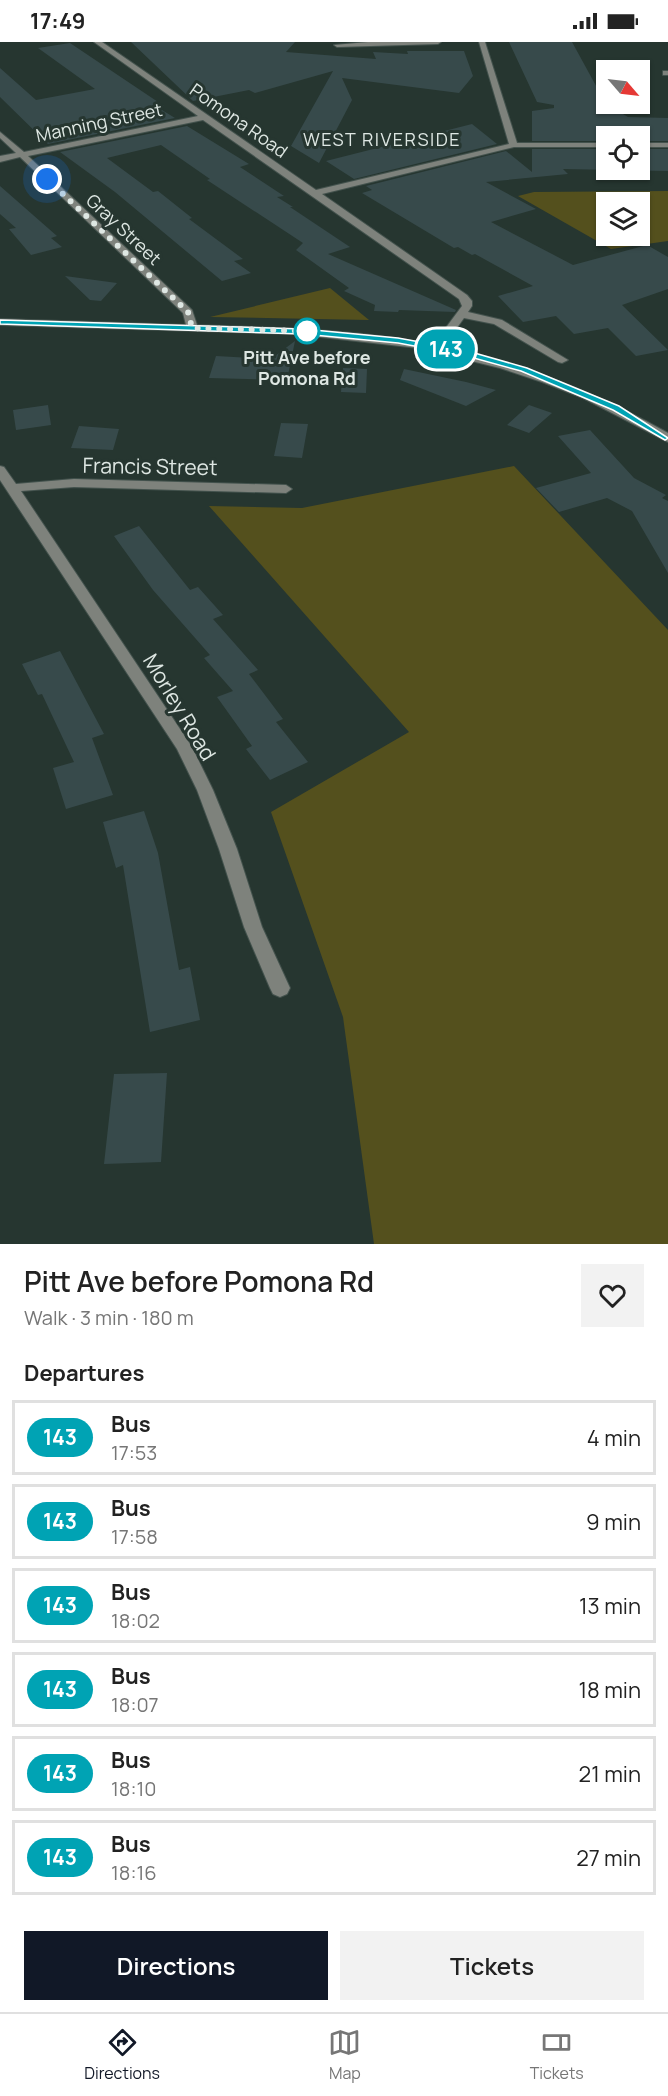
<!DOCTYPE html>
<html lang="en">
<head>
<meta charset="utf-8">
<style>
  body { margin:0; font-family:Manrope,sans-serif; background:#f2f2f2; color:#222; height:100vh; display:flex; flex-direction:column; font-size:22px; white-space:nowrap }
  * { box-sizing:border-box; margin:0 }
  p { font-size:20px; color:#767676 }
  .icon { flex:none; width:33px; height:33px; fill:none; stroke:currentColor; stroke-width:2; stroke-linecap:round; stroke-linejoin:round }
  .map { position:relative; height:1202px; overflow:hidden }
  .details { display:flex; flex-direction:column; background:#fff; flex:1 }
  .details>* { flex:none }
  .badge { padding:0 12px; border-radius:20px; font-size:21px; line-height:39px }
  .needle { width:39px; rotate:118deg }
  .tools { position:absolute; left:596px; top:18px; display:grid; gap:12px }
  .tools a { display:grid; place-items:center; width:54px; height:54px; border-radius:0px; background:#fff; box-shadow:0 2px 4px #0004; font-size:30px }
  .you { position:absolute; width:30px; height:30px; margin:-15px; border:4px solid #fff; border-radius:50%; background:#1a73e8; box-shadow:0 0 0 9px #1a73e833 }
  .map>.badge { position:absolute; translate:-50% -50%; box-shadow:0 0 0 3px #fff }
  h2 { padding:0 24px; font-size:22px; line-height:54px }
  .round { display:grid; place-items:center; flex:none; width:63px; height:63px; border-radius:0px; background:#f2f2f2 }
  .summary { display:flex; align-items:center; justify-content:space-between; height:102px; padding:0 24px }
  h1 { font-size:28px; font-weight:600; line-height:45px }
  .primary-button { display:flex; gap:12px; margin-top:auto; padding:12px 24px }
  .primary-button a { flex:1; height:69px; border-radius:0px; background:#111827; color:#fff; font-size:24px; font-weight:600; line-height:69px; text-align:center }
  .primary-button a+a { background:#f2f2f2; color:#222 }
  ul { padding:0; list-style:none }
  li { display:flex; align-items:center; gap:18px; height:75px; margin:0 12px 9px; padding:0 12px; border:3px solid #e0e0e0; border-radius:0px }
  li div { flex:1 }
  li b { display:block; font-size:22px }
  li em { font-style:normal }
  li .badge { min-width:66px; font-weight:700; text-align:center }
  .status { display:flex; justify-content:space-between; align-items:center; height:42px; padding:0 30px; background:#fff; direction:ltr }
  .status svg { height:16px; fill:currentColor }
  .dock { display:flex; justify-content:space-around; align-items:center; height:84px; border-top:2px solid #e0e0e0; background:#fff; font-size:16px; color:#767676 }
  .dock a { display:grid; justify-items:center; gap:3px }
  .dock .active { color:#111827 }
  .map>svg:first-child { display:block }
  .green { fill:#54501d; fill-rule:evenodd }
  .building { fill:#374a4b }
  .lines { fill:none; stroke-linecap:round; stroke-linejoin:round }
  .minor-casing { stroke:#43524d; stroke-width:2 }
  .minor { fill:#7e827c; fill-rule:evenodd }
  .line { fill:#00a3b4; stroke:#fff; stroke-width:1.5 }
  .walk { stroke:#dee7e3; stroke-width:6; stroke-dasharray:0 10.8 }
  .stop-dot { fill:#fff; stroke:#00a3b4; stroke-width:3 }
  .labels { text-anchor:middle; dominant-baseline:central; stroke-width:6; stroke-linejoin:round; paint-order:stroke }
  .far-street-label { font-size:18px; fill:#dee7e3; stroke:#263630 }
  .far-neighbourhood-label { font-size:18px; letter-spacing:1.5px; fill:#dee7e3; stroke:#263630 }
  .far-stop-label { font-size:18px; font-weight:bold; fill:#dee7e3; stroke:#263630 }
  .street-label { font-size:21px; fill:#dee7e3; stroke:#263630 }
</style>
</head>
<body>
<div class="status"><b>17:49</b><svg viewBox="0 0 49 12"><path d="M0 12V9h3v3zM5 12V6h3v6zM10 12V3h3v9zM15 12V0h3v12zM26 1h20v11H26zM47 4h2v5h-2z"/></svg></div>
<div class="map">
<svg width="668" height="1202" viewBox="0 0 668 1202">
  <rect width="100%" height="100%" fill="#263630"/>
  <path class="green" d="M668 149V199L611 207 518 154 534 150ZM639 160V194H606V160Z
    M330 246 369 278 210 275Z
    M514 424 668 588V1202H374L343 975 271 770 409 690 209 464 302 466Z"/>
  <path class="building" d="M131 0H295L286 10 376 17 373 10 408 12 407 9H464L473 34 459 51 342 36 352 58 319 121 291 104 333 29 255 51 249 48 193 59Z
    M509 0H572L606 62 628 75 668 76V99H639V94H606V99H532V69L554 66V63L537 60Z
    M70 1 164 64 157 65 175 76 48 102 0 55V26L36 58 95 47 38 6Z
    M472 82 497 102 354 137 326 119Z
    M187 84 249 122 240 125 284 154 277 155 293 165H290L350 205 328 212 456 268 455 270 399 268 398 270 374 269 375 263 344 249 349 246 296 208 303 201 207 138 210 137 161 103 107 116 153 150 158 149 192 176 189 177 243 217 234 219 251 231 222 239 115 150 60 110Z
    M532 107H606V128H639V107H668V129L563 127 568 132 486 140 536 167 491 180 573 223 647 203 668 215V247L622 263 668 308 636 314 608 286 574 292 556 274 523 280 498 254 533 244 475 212 472 213 458 205 454 206 362 151 372 148 366 144 506 109 532 130Z
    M0 144 57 194 51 196 62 205 31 213 9 187 16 186 0 172Z
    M65 234 117 241 101 259 90 258Z
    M295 299 287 338 209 336 216 314 271 317Z
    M343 326 367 327 366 351 341 350Z
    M404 327 466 340 496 348 466 364 400 338Z
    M48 363 51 383 16 388 13 368Z
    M529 363 552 371 529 391 507 383Z
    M281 381 308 382 302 416 274 414Z
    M79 384 119 387 113 408 71 406Z
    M590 388 634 436 666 453 662 456 668 459V531L632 469 607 456 559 470 536 446 591 431 558 394Z
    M139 484 190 548 198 545 223 573 213 577 258 628 249 632 283 677 276 680 308 720 270 738 246 707 252 704 217 655 233 649 204 616 210 613 153 548 114 494Z
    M60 609 104 692 92 696 113 753 66 767 53 726 74 720 42 652 38 653 22 622Z
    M144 769 158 811 179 928 190 925 200 978 150 990 123 823 116 826 103 780Z
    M167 1031 161 1120 104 1122 114 1032Z"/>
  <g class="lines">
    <defs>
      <path id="minor" d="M94 0H102L316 148 509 102 479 0H485L517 101H606V105H514L322 152 467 253 472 259V264L468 270 502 278 568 318 562 321 558 320 494 282 464 276 443 305C523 321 597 351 668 391V400L583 356 542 340 500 326 418 306 294 292 0 283V277L186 283 183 271 20 115 0 120V114L16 111 0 96V90L24 110 198 74ZM203 78 459 257 462 264 433 303C355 287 276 286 197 283L192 268 28 114Z
        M441 0 438 2 337 5 334 3 368 0Z
        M663 29H668V33H663Z
        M639 101H668V105H639Z
        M0 424 4 425 16 442 74 437 286 443 292 447 286 451 74 445 21 449 192 705 213 748 237 807 262 885 290 946 287 952 280 955 273 952 270 946 244 885 219 807 197 748 177 707 0 438Z"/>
    </defs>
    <use href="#minor" class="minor-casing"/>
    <use href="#minor" class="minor"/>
  </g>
  <path class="line" d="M0 278 303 287 398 296 464 308 527 326 619 364 668 396 665 398 613 368 521 329 463 313 398 301 303 292 0 282Z"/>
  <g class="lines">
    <path class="walk" d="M47 137 188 270 192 286 307 289"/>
  </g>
  <circle class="stop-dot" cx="307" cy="289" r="12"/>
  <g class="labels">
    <g class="far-street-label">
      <text transform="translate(239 78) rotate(35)">Pomona Road</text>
      <text transform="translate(99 80) rotate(-12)">Manning Street</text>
      <text transform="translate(124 187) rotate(43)">Gray Street</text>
    </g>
    <g class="far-neighbourhood-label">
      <text x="382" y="97">WEST RIVERSIDE</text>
    </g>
    <g class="far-stop-label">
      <text x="307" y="315">Pitt Ave before<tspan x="307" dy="21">Pomona Rd</tspan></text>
    </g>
    <g class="street-label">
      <text transform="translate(150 424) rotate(1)">Francis Street</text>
      <text transform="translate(180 665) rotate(59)">Morley Road</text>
    </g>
  </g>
</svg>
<div class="tools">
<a><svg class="needle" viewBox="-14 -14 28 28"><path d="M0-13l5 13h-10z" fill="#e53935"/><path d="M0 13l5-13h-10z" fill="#767676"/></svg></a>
<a><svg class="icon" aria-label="locate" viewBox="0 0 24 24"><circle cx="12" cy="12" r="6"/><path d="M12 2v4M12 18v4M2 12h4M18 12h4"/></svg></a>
<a><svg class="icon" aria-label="layers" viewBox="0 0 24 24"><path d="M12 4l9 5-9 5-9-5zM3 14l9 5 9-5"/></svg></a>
</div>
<div class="you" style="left:47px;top:137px"></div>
<b class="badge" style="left:446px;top:307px;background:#00a3b4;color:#fff">143</b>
</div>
<section class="details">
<div class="summary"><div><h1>Pitt Ave before Pomona Rd</h1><p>Walk · 3 min · 180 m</p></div><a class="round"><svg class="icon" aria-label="heart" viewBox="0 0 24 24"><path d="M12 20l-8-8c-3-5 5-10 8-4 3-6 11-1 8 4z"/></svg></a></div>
<h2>Departures</h2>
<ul>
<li><span class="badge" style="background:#00a3b4;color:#fff">143</span><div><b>Bus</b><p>17:53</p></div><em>4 min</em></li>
<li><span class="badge" style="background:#00a3b4;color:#fff">143</span><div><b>Bus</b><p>17:58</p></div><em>9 min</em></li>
<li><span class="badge" style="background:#00a3b4;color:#fff">143</span><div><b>Bus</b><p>18:02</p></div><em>13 min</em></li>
<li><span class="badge" style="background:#00a3b4;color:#fff">143</span><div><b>Bus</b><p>18:07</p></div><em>18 min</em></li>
<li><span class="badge" style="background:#00a3b4;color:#fff">143</span><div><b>Bus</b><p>18:10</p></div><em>21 min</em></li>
<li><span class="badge" style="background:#00a3b4;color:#fff">143</span><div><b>Bus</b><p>18:16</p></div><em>27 min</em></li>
</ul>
<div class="primary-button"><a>Directions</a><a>Tickets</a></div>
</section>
<nav class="dock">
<a class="active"><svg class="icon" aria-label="directions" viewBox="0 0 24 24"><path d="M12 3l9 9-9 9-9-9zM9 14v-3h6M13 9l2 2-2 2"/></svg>Directions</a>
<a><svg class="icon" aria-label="map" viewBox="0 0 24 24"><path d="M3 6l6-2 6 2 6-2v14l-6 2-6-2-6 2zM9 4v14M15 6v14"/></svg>Map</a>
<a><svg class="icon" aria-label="tickets" viewBox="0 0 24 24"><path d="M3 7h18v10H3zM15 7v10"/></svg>Tickets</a>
</nav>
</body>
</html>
